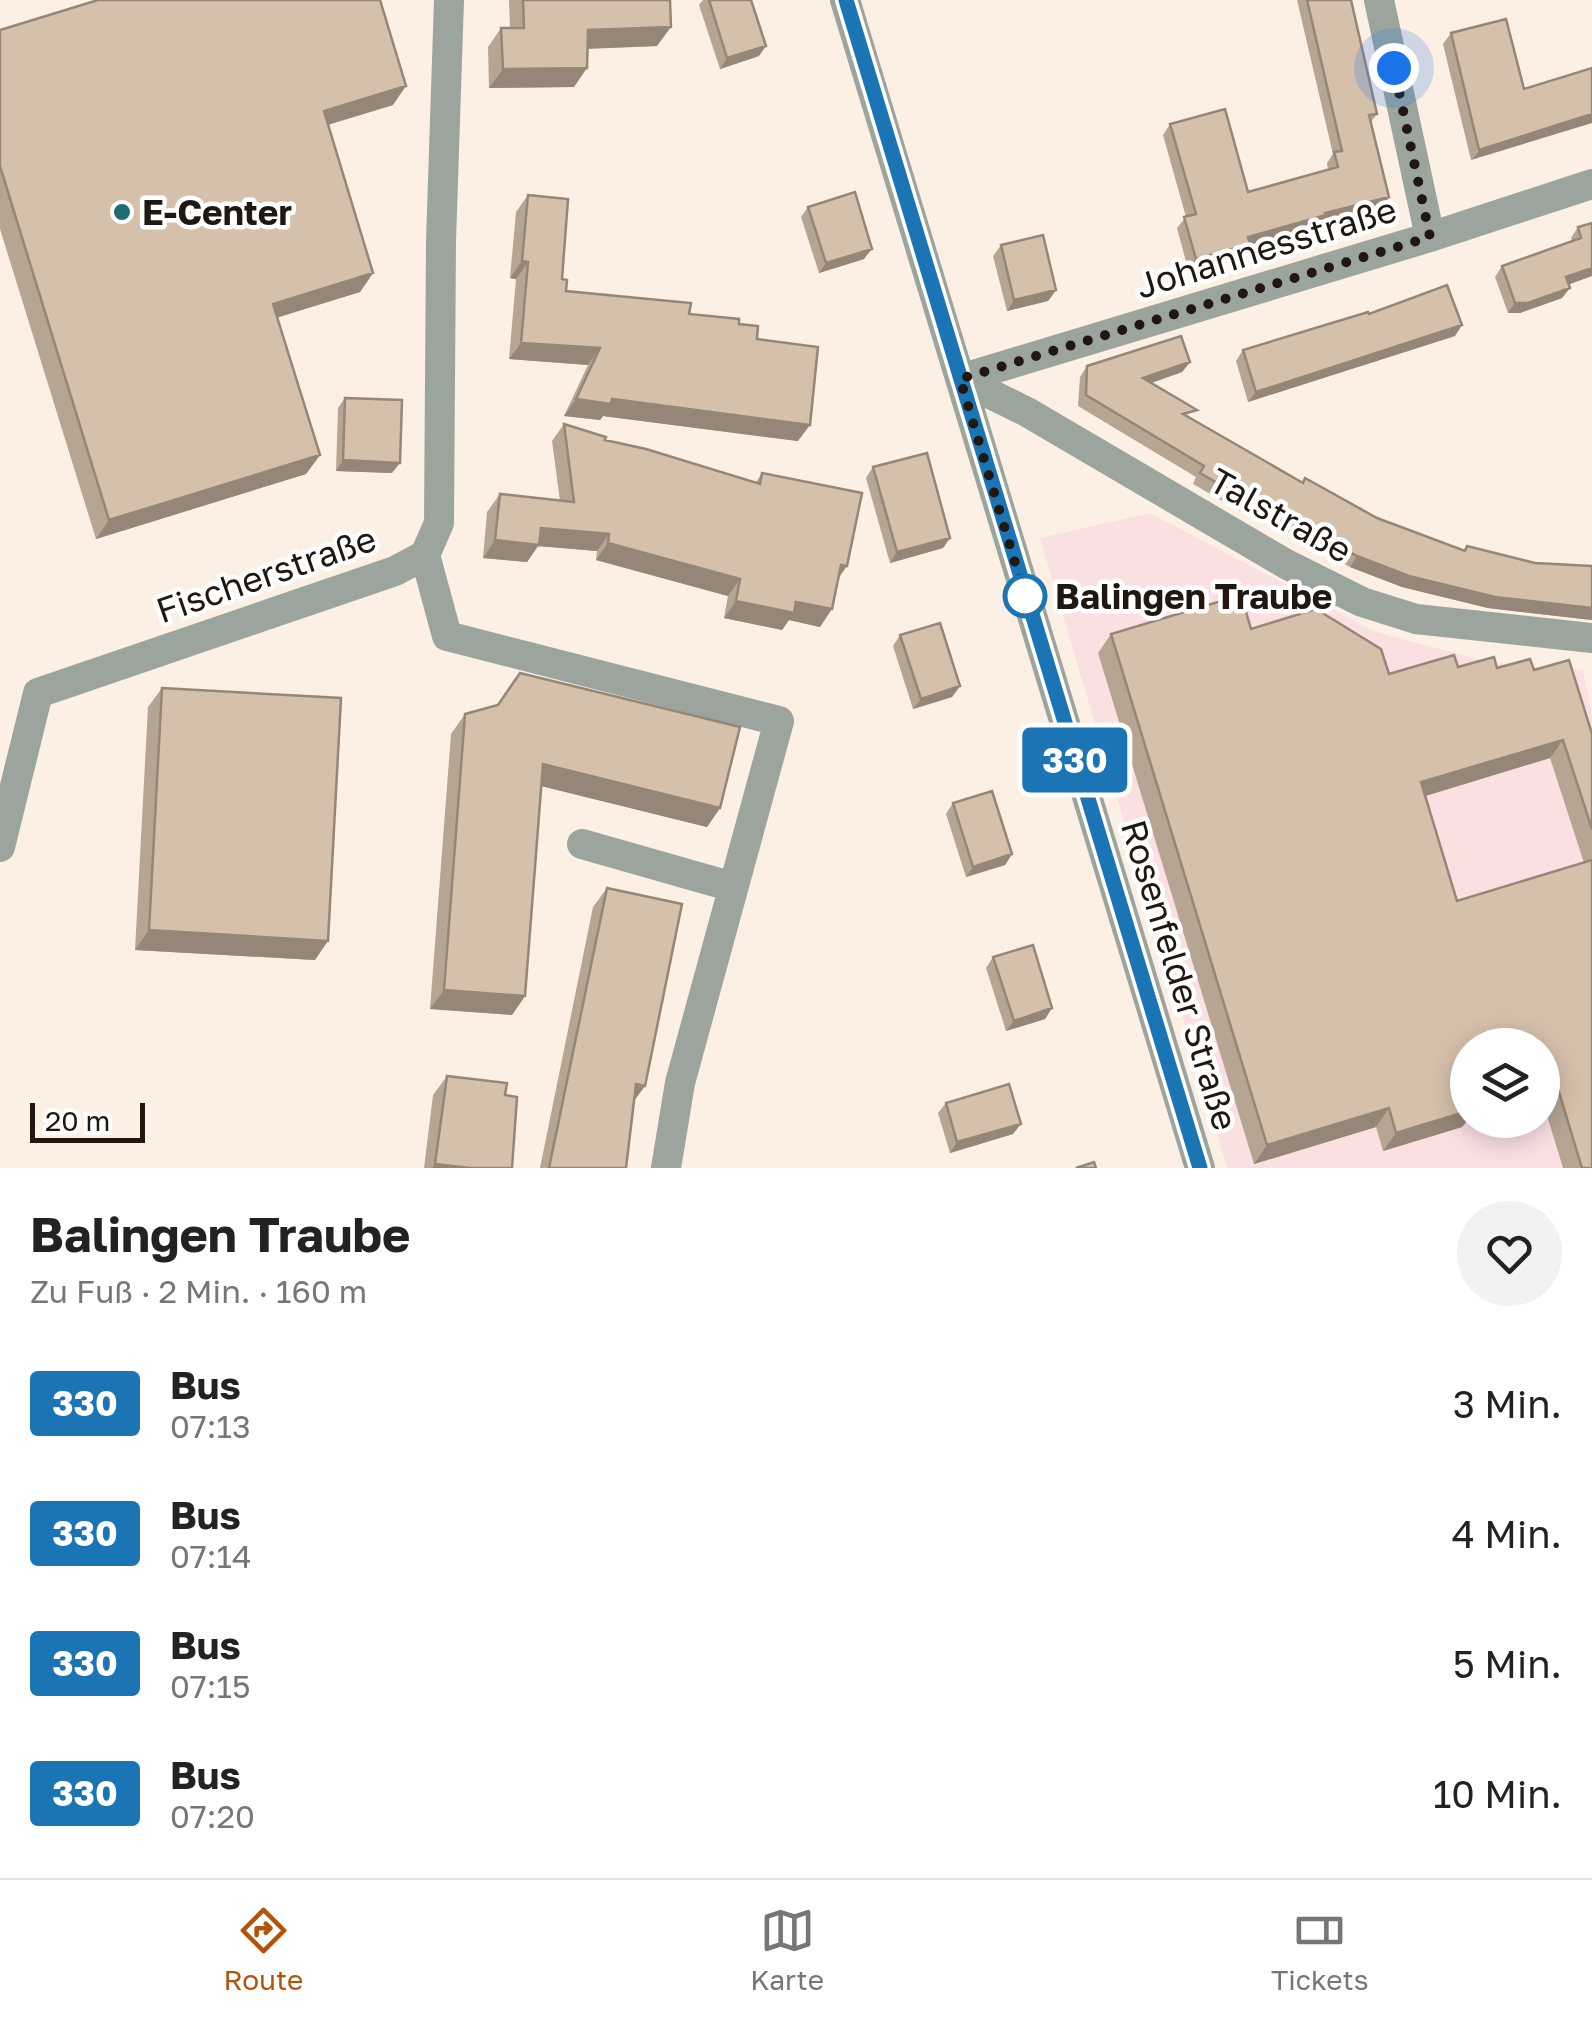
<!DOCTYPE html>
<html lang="de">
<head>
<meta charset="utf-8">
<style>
  body { margin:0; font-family:"Golos Text",sans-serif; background:#f2f2f2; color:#222; height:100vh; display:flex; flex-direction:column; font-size:38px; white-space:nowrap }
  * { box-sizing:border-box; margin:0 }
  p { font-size:32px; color:#767676 }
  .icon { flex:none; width:55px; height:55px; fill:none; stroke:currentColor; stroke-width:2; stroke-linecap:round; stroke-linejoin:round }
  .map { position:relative; height:1168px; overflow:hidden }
  .sheet { display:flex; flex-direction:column; background:#fff; flex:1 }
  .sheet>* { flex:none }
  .badge { padding:0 20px; border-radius:8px; font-size:35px; line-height:65px }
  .fabs { position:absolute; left:1450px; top:1028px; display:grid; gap:20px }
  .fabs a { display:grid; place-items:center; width:110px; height:110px; border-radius:50%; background:#fff; box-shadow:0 5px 25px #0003; font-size:50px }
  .scale { position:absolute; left:30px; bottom:25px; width:115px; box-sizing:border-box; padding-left:10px; border:5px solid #1f1710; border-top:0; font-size:28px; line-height:35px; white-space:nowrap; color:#1f1710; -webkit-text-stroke:8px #fff; paint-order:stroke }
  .you { position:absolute; width:50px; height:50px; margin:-25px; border:8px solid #fff; border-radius:50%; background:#1a73e8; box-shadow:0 0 0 15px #1a73e833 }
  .map>.badge { position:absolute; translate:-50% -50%; box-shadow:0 0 0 5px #fff }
  .round { display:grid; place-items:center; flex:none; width:105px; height:105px; border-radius:52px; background:#f2f2f2 }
  .summary { display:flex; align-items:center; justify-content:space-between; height:170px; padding:0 30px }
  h1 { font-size:48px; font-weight:700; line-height:75px }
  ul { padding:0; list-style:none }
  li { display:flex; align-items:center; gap:30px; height:130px; padding:0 30px }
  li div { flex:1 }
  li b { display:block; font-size:38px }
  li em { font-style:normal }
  li .badge { min-width:110px; font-weight:700; text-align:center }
  .dock { display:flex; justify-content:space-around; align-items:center; height:140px; border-top:2px solid #e0e0e0; background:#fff; font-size:28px; color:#767676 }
  .dock a { display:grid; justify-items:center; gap:5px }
  .dock .on { color:#b45309 }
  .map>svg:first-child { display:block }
  .industrial { fill:#fbe0e2; fill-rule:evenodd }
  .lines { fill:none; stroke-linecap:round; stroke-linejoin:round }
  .minor { stroke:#9ca59d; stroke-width:30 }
  .wall { fill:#b7a594; fill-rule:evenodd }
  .shaded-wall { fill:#958678 }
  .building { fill:#d5c0ac; stroke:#958678; stroke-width:2.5 }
  .line-casing { stroke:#fff; stroke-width:22 }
  .line { stroke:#1b75b4; stroke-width:15 }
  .walk { stroke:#1f1710; stroke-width:10; stroke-dasharray:0 18 }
  .poi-dot { fill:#216d71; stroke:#fff; stroke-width:4 }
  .stop-dot { fill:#fff; stroke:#1b75b4; stroke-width:5 }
  .labels { text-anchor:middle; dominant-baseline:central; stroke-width:9; stroke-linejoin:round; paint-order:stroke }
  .poi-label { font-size:35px; font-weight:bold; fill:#1f1710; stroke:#fff; text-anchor:start }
  .street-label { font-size:35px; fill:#1f1710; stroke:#fff }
  .stop-label { font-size:35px; font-weight:bold; fill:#1f1710; stroke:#fff; text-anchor:start }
</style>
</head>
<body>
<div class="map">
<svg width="1592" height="1168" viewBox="0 0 1592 1168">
  <rect width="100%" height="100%" fill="#fcefe3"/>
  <path class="industrial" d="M1150 513 1376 632 1493 663 1583 670 1592 714V1168H1227L1040 538ZM1468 1045H1542V1120H1468Z"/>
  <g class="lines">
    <path class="minor" d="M845 0 1200 1168
      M1379 0 1430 237
      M960 379 1027 412 1286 564 1362 602 1416 619 1592 638
      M960 379 1430 237 1592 184
      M425 555 447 636 779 721 680 1083 666 1168
      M582 844 733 887
      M0 847 38 693 395 571 425 555 439 523 441 241 449 0"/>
  </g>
  <path class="wall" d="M509 0H670L657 46 588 49 574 87 489 88 488 47 501 28H510Z
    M703 0H751L759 56 720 69 699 5Z
    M1297 0H1351L1377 114 1371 122 1389 197 1382 208 1321 222 1318 226 1250 245 1243 254 1188 269 1177 228 1186 217 1163 135 1170 124 1248 192 1328 170 1327 163 1333 154Z
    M0 30 393 105 328 125 373 273 360 292 277 317 320 455 306 474 96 539 0 229Z
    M1451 33 1524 89 1471 160 1443 44Z
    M528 195 566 291 739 324 757 339 798 441 603 416 600 420 564 416 588 365 509 359 516 279 510 278 516 212Z
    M808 207 864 259 819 273 801 217Z
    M1592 223V276L1569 284 1562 298 1520 313H1508L1495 277 1502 266 1572 241 1571 238 1578 227Z
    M1001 245 1056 290 1048 301 1007 311 993 256Z
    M1455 336 1248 402 1236 361 1243 350Z
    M1190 362 1182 372 1152 383 1191 418 1302 482 1377 518 1463 551 1467 546 1535 563 1592 566V620L1488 608 1402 587 1350 567 1245 508 1242 512 1193 484 1196 477 1078 406 1080 377 1087 366Z
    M345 398 392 473 336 471 338 408Z
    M564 424 605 440 756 482 762 473 838 580 820 627 789 620 782 630 724 618 728 596 596 560 597 551 538 546 527 562 483 558 487 512 500 494 560 501 552 441Z
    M873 467 950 538 943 548 890 563 866 478Z
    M1251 629 1389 674 1458 667 1534 670 1592 734V1168H1563L1542 1099V1045H1468V1120L1462 1127 1383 1151 1376 1127 1254 1164 1098 653 1111 634ZM1550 758 1584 863 1457 901 1426 796Z
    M900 635 960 686 952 697 913 709 893 646Z
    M162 688 315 960 135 950 148 707Z
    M465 714 720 808 707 827 541 786 525 996 512 1015 430 1009 451 734Z
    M953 803 1012 854 1005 865 966 877 946 814Z
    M607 888 634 1101 626 1168H540L593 907Z
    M993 957 1052 1008 1045 1019 1006 1031 986 968Z
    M447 1076 505 1095 512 1168H424L433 1095Z
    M946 1103 1013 1134 950 1153 938 1113Z"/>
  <path class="shaded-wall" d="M671 27 657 46 575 49 588 30Z
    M766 46 759 56 720 69 727 58Z
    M587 68 574 87 489 88 503 69Z
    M406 86 393 105 310 130 324 111Z
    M1592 114V123L1471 160 1479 150Z
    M1389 197 1382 208 1321 222 1318 226 1250 245 1243 254 1188 269 1196 259 1248 237 1325 213Z
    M872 249 864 259 819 273 826 263Z
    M522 261 528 262 516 279 510 278Z
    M1592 268V276L1559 288 1566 277Z
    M373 273 360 292 260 323 273 304Z
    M1570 288 1562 298 1520 313H1508L1515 303Z
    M1056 290 1048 301 1007 311 1014 300Z
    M1462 325 1455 336 1248 402 1256 392Z
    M521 343 600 348 588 365 509 359Z
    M1190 362 1182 372 1136 388 1143 378Z
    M576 399H612L810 425 798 441 603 416 600 420 564 416Z
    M320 455 306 474 96 539 109 520Z
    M343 460 400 463 392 473 336 471Z
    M541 528 609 534 597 551 538 546 527 562 483 558 495 540Z
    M950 538 943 548 890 563 897 552Z
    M608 543 740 579 728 596 596 560Z
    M1357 556 1592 608V620L1488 608 1402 587 1350 567Z
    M841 565 847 566 835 583Z
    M736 601 796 602 832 609 820 627 789 620 782 630 724 618Z
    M960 686 952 697 913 709 921 699Z
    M1563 740 1550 758 1408 801 1421 782Z
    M543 764 720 808 707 827 529 783Z
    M1012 854 1005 865 966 877 973 867Z
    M149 930 328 941 315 960 135 950Z
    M444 990 525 996 512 1015 430 1009Z
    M1052 1008 1045 1019 1006 1031 1014 1021Z
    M636 1084 645 1086 631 1105Z
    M1389 1108 1376 1127 1254 1164 1267 1145Z
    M1468 1111V1120L1462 1127 1383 1151 1396 1133Z
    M1021 1124 1013 1134 950 1153 957 1142Z
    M435 1164 470 1168H432Z"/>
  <path class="building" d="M98 0H380L406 86 324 111 373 273 273 304 320 455 109 520 0 166V30Z
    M523 0H670L671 27 588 30 587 68 503 69 501 28H524Z
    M709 0H751L766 46 727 58Z
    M1307 0H1351L1377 114 1369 115 1389 197 1325 213 1326 215 1248 237 1250 244 1196 259 1184 217 1196 214 1170 124 1225 109 1248 192 1338 167 1334 152 1342 151Z
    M1506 19 1524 89 1592 68V114L1479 150 1451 33Z
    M855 192 872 249 826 263 808 207Z
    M528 195 568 199 562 279 567 280 566 291 691 303 689 314 739 319V324L758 326 757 339 818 347 810 425 612 399 611 404 576 399 600 348 521 343 528 262 522 261Z
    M1592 223V268L1566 277 1570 288 1528 303H1515L1502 266 1581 238 1578 227Z
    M1043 235 1056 290 1014 300 1001 245Z
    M1447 285 1462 325 1256 392 1243 350 1368 312 1369 314Z
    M1181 336 1190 362 1143 378 1197 410 1183 414 1303 483 1305 478 1377 518 1465 551 1467 546 1535 563 1592 566V608L1495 597 1409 576 1357 556 1252 497 1249 501 1200 473 1204 466 1086 395 1087 366Z
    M345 398 402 400 400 463 343 460Z
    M564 424 606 437 605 440 646 449 760 484 762 473 862 493 847 566 841 565 832 609 796 602 794 613 736 601 740 579 608 543 609 534 541 528 539 545 495 540 500 494 574 502Z
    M927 453 950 538 897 552 873 467Z
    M1241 595 1251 629 1316 609 1381 649 1389 674 1454 655 1458 667 1494 657 1497 668 1530 659 1534 670 1569 660 1592 734V829L1563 740 1421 782 1457 901 1592 860V1168H1582L1548 1056 1542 1057V1045H1468V1080H1466L1468 1111 1396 1133 1389 1108 1267 1145 1111 634Z
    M940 623 960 686 921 699 900 635Z
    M520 673 740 727 720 808 543 764 525 996 444 990 465 714 498 705Z
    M162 688 341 698 328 941 149 930Z
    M992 791 1012 854 973 867 953 803Z
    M607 888 682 904 645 1086 636 1084 626 1168H549Z
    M1033 945 1052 1008 1014 1021 993 957Z
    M447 1076 507 1083 505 1095 517 1097 512 1168H470L435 1164Z
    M1009 1084 1021 1124 957 1142 946 1103Z
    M1094 1162 1096 1168H1076Z"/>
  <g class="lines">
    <defs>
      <path id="line" d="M846 0 1200 1168"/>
    </defs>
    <use href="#line" class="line-casing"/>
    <use href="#line" class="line"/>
    <path class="walk" d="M1025 596 960 379 1430 237 1394 68"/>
  </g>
  <circle class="poi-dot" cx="122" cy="212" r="10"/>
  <circle class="stop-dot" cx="1025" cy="596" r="20"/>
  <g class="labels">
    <g class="poi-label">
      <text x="142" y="212">E-Center</text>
    </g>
    <g class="street-label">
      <text transform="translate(1266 247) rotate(-17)">Johannesstraße</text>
      <text transform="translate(1281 515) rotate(29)">Talstraße</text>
      <text transform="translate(266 574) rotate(-19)">Fischerstraße</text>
      <text transform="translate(1180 975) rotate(73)">Rosenfelder Straße</text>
    </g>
    <g class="stop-label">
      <text x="1055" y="596">Balingen Traube</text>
    </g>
  </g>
</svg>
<div class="fabs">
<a><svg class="icon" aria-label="layers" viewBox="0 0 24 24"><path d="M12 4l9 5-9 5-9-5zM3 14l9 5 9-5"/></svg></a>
</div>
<div class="scale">20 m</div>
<div class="you" style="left:1394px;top:68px"></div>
<b class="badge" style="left:1075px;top:760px;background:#1b75b4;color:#fff">330</b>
</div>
<section class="sheet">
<div class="summary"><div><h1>Balingen Traube</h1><p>Zu Fuß · 2 Min. · 160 m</p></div><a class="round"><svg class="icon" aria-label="heart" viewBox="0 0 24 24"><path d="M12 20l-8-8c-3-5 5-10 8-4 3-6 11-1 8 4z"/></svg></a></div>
<ul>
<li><span class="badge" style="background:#1b75b4;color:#fff">330</span><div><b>Bus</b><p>07:13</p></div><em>3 Min.</em></li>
<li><span class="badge" style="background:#1b75b4;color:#fff">330</span><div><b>Bus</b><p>07:14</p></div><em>4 Min.</em></li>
<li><span class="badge" style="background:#1b75b4;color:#fff">330</span><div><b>Bus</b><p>07:15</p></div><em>5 Min.</em></li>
<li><span class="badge" style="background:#1b75b4;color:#fff">330</span><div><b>Bus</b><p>07:20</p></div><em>10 Min.</em></li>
</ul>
</section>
<nav class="dock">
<a class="on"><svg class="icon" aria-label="directions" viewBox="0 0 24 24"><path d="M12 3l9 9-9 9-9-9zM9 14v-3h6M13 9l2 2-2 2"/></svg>Route</a>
<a><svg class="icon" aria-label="map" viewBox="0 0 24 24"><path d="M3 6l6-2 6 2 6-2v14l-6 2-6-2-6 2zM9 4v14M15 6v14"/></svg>Karte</a>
<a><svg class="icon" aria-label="tickets" viewBox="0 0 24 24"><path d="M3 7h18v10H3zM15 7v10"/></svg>Tickets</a>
</nav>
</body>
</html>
